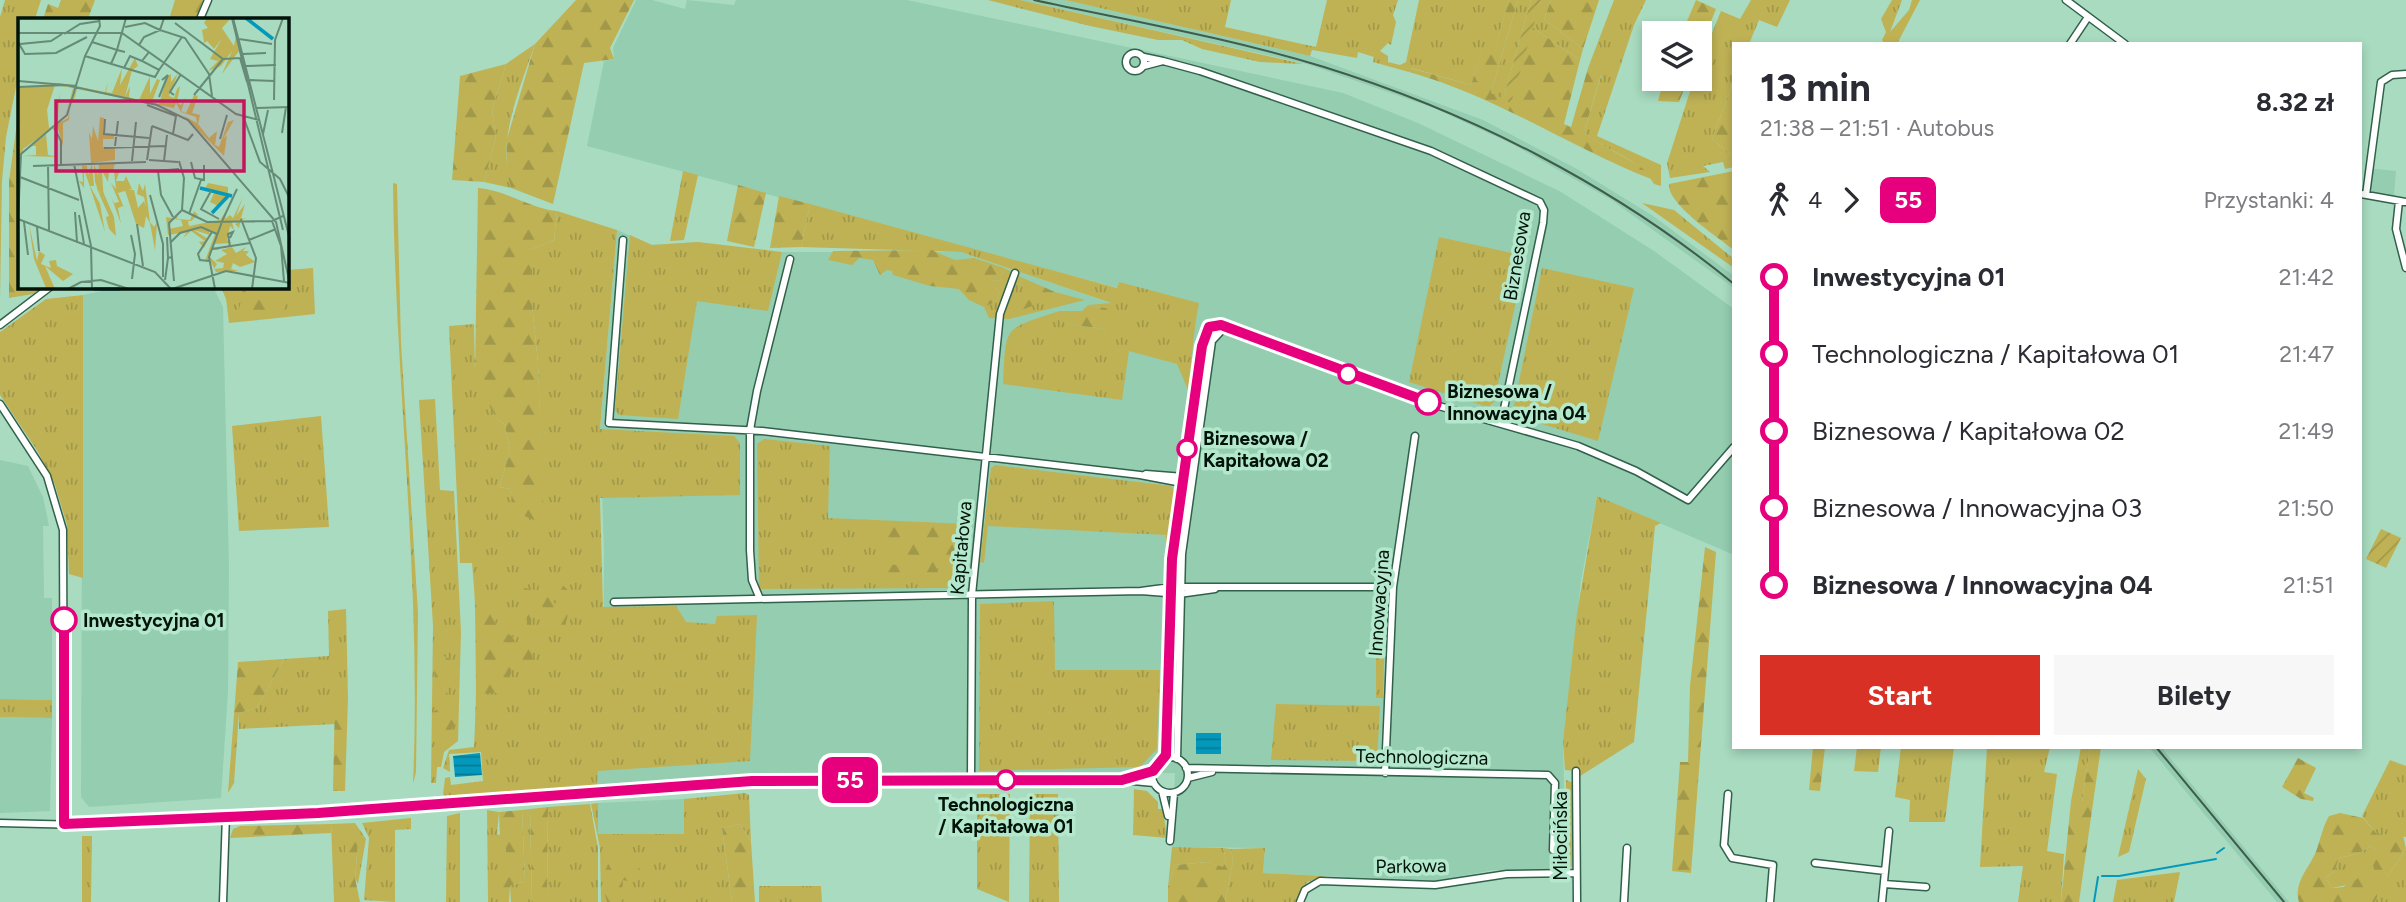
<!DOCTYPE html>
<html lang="pl">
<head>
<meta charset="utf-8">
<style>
  body { margin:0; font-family:Figtree,sans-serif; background:#f7f7f7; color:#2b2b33; height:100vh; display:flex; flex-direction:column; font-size:26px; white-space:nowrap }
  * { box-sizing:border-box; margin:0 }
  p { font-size:23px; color:#7c7c81 }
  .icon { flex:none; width:38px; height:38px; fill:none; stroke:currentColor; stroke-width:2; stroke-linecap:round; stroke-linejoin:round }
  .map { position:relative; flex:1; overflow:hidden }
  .panel { position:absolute; left:1732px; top:42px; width:630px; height:707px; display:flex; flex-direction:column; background:#fff; border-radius:0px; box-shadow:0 4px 10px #0003 }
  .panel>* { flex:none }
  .badge { padding:0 14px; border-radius:10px; font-size:24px; line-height:46px }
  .buttons { position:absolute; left:1642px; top:21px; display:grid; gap:14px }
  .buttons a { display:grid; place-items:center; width:70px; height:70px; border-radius:0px; background:#fff; box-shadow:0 4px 10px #0003; font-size:35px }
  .map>.badge { position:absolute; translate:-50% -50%; box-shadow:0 0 0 4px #fff }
  .legs { display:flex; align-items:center; gap:10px; height:77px; padding:0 28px; font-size:23px }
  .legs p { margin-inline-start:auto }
  .head { display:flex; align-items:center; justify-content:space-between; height:119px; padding:0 28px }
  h1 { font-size:38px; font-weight:700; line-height:52px }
  .cta { display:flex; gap:14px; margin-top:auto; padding:14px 28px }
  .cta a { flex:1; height:80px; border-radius:0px; background:#d93025; color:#fff; font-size:28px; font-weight:700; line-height:80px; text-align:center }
  .cta a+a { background:#f7f7f7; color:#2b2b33 }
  ul { padding:0 28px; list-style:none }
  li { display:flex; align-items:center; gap:24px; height:77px; font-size:26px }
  li i { display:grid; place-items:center; width:10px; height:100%; margin:0 9px; background:currentColor }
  li i::after { content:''; width:18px; height:18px; margin:-9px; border:5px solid; border-radius:50%; background:#fff }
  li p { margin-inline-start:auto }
  li:first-child i { background:linear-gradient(#0000 50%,currentColor 0) }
  li:last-child i { background:linear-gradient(currentColor 50%,#0000 0) }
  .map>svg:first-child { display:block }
  .built { fill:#94cdb0 }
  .grass { fill:url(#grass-tufts) }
  .forest { fill:url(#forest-firs) }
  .garden { fill:url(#garden-furrows) }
  .water { fill:url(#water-rules) }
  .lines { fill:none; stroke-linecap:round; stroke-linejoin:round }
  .stream { stroke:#0499bc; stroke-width:2 }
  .minor-casing { stroke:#31614a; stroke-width:9 }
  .minor { stroke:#fff; stroke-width:6 }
  .rail { stroke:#3f5c4d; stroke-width:2 }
  .line-1-casing { stroke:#fff; stroke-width:16 }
  .line-1 { stroke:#e6007e; stroke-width:10 }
  .stop-1-dot { fill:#fff; stroke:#e6007e; stroke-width:3.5 }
  .labels { text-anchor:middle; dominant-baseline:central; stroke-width:7; stroke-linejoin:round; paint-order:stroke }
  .street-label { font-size:19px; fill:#02130a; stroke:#b4e8cd }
  .stop-label { font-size:19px; font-weight:bold; fill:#02130a; stroke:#b4e8cd; text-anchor:start }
  .inset-river { fill:none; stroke:#0499bc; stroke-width:3.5 }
  .inset-road { fill:none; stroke:#668b77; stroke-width:2 }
  .view { fill:#c2185b; fill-opacity:0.15; stroke:#c2185b; stroke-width:3.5 }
  .inset-edge { fill:none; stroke:#02130a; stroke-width:3.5 }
</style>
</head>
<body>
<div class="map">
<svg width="2406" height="902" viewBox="0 0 2406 902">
  <defs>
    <pattern id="grass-tufts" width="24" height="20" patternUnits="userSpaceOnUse" patternTransform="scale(1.75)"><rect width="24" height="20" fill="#bfb255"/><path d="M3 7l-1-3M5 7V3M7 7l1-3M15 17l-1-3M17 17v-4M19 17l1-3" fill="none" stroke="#a29849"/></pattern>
    <pattern id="forest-firs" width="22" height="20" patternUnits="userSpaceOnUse" patternTransform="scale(1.75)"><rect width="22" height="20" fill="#bfb255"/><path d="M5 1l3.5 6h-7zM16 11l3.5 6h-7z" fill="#a29849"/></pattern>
    <pattern id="garden-furrows" width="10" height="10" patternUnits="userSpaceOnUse" patternTransform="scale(1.75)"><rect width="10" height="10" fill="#bfb255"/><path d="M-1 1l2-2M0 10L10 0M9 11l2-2" fill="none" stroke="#a29849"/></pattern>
    <pattern id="water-rules" width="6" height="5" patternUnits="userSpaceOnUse" patternTransform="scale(1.75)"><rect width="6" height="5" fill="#0499bc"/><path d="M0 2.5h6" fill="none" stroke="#037c97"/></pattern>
  </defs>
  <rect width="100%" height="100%" fill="#a8dbc0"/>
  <path class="built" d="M636 0H652L685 9 687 0 734 5 736 0H907L1343 93 1418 123 1561 192 1654 251 1734 309V555L1597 496 1581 581 1563 741 1566 862 1559 870H1494L1433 881 1263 873 1265 848 1172 847 1175 773 744 777 597 786 603 692 604 553 600 430 617 230 652 245 698 242 766 252H961L1113 304 1118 288 587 146 604 61 614 59 613 48Z
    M1020 0H1065L1310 56 1483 120 1575 168 1653 216 1734 276V288L1610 199 1512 144 1434 108 1307 64Z
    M2366 168 2396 171 2394 196 2363 190Z
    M121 287H213L223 307 229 568 228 691 221 798 89 807 81 797 83 295Z
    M0 460 28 466 43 497 49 526H43L44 598H52V700L0 699Z
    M0 717 52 718 50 811 0 813Z
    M2149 747H2161L2289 902H2277Z
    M684 799 685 834H598V803Z"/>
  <path class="grass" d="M5 0H41L35 19H19V72L6 137 2 181 0 300V17Z
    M988 0H1020L1303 64 1260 62 1202 49 1182 40H1158L1090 26Z
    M1065 0H1231L1225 27 1316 47 1327 0H1398L1393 15 1396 22 1391 45 1388 43 1380 51 1388 56V62L1400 65 1406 62 1419 0H1509L1494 52 1483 49 1471 85 1411 68 1409 72 1373 62 1374 57 1358 52 1357 58 1312 50 1310 56Z
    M1518 0H1531L1503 99 1491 93Z
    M1541 0H1551L1544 19 1583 49 1580 60 1532 27Z
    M1614 0H1646L1634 25 1597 136 1661 165V186L1654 184C1639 157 1608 153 1584 132L1601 76 1588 68Z
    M1751 0H1790L1777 27 1759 20 1749 44H1734V80L1712 139 1734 157V167L1725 169 1723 162 1703 166 1710 172 1670 178 1667 163 1694 79H1699V65L1721 11 1740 19Z
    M1892 0H1902L1890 32 1909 10 1912 0H1920L1897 44H1884L1882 40 1886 32 1881 19Z
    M535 44C520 89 496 140 511 188L484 182 496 137 492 110 506 64Z
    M683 171 698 175 684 240 670 241Z
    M393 183 397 184 401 343 418 613 416 772 413 784C422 584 395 384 393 183Z
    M1642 203 1674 210 1734 259V268Z
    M810 204 1117 288 1119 282 1199 303C1193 332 1192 361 1188 390L1177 364 1129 351 1122 400 1003 384C1006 324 1003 330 1059 311L1057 319C1070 327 1092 326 1108 330L1106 308 1088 305 1111 303 961 252 801 247Z
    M557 211 617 230 600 429 734 436 740 443V495L600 498 603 607 676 606 686 622 715 624 717 616 757 615 750 761 598 771 597 786 448 799 443 794 445 778 450 777 451 785 483 781 481 752 449 754 450 772 443 768 449 750 474 747C477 686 478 624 472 563H460L449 326 474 324 475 371C492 384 481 408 505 425L510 451 499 487 511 489 513 511 543 523 538 363 532 304V249L554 240Z
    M630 235 652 245 698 242 782 252 768 311 697 301 678 419 619 415 615 410Z
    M1439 237 1526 256 1494 402 1488 407 1409 382Z
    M313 268 315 314 229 323 226 299 221 287H287V270Z
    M1004 268 1023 278 1020 284 1028 291 1027 295 1049 299 1055 292 1085 300 1009 319 989 318 984 307 995 302 1000 292 991 285V280L1000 281Z
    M1542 268 1634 288 1598 441 1522 418 1514 406Z
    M83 295V578L69 574 67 525 55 485 38 452 0 395V332L46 299Z
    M435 399 440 490 454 491 461 632 458 741 444 752 441 767H437L436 783H431L433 626 419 400Z
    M321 416 329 527 239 531 232 426Z
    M764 439 830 446 828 518 969 524 963 583 958 588 759 589 757 444Z
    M995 465 1171 486 1175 493 1166 576V535L988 526 984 563 980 562 991 468Z
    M1597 496 1661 523 1655 526 1634 742 1577 778V771L1565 770 1563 741 1577 613Z
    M1054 601 1055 670H1160L1157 749 1140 767 979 771 980 604Z
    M346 609 348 698 335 699V724L239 729V713L257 708 284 659 329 656 328 611Z
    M1376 628H1385L1383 698H1376Z
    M0 699 52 700V718L0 717Z
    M1276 704 1380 706 1377 761 1271 760Z
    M1857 747H1881L1878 772 1854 771Z
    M1901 747H1954L1945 822H1909L1910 800 1895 797Z
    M1987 747H2050L2044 772 2057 774 2047 851 2064 854 2061 902H2018L2023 866 1980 867Z
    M2081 747H2090L2082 803 2071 801Z
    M2390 760 2406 766V837L2377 834 2362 816Z
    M2138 769 2146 779 2129 852 2118 857Z
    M1566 780 1574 783 1572 867 1559 870 1566 862Z
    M1134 789 1147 791 1158 802V809H1163L1167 838 1133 835Z
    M745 793 749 795 751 842 740 824 722 828 732 902H601L600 848 591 804 598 803V834H684V799Z
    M977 794H1010L1009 902 977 889Z
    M1030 794H1058L1059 902H1029Z
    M590 804 598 848V902H547L548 807Z
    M530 809 532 902H511L510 886 525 881 522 810Z
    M487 810 499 812 497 834 506 838V860H499L509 902H488Z
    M460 813V902H446L447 816Z
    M411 818V829L395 830V902L364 900 369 838 362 823Z
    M355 823 366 839 358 884 355 878 358 843 345 845V902H334L331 824Z
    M82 836H92L91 902H82Z
    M2371 846 2377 850 2387 877 2406 849V902H2375L2378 892 2352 884 2332 888 2326 878 2335 870 2339 858 2357 854Z
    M1172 847 1223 848 1226 859 1223 868 1208 862 1175 865 1168 887Z
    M1265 848 1263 873 1325 876 1307 882 1296 902H1225L1233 861 1231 849Z
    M2180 872 2174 902H2113L2117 880Z
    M759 886H821L822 902H759Z"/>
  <path class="forest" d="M61 0H95L88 19H43L48 4 58 8Z
    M175 0H203L196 19H169Z
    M576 0H634L610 48 614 59 584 63 553 204 511 188 506 170 507 139 535 44Z
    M1509 0H1518L1491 93 1511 102 1532 27 1580 60 1564 124 1571 127 1588 68 1601 75 1584 132C1605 150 1631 157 1652 176L1651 179C1567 146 1498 97 1409 72L1410 68 1471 85 1483 48 1494 51Z
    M1551 0H1599L1583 49 1544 19Z
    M1696 0 1716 9 1699 51V33H1682Z
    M506 64 492 110 496 137 484 182 452 180 460 76Z
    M1664 79H1688L1679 102 1658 101Z
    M1734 80V157L1712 139Z
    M19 108V287H44L33 294 9 298V181Z
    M1734 171V250C1718 237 1667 204 1669 184Z
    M738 185 766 193 754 247 727 241Z
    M478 188C506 190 529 208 557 211L554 240 532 249V304L538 363 544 524 512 511 511 489 499 487 510 451 505 425C480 407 491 384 475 372Z
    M779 196 810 204 801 247 770 248Z
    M931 250 955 260 974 258 1004 268 1000 281 991 280V285L1000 292 995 302 984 307 969 300 959 289 930 286 893 275 892 271 887 270 880 275 873 260 859 258 852 265 828 260 833 251Z
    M1023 278 1055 292 1049 299 1022 310 1017 307 1028 292 1020 284Z
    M243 287H270L272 297 283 298 284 310 262 317H239L237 315 242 299 248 296 242 292Z
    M1088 305 1106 308 1114 316 1108 330C1092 326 1070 327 1057 319L1059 311H1082Z
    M881 522 952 524 956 531 953 541 957 548 944 559 949 565 936 569 941 578 938 581 897 578 874 566 876 563 918 567V563L888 556 883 548 878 547 871 530Z
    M1705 547 1716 552 1691 873 1672 871 1680 762H1688L1690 686Z
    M543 573 550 599 558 606 560 583 569 591V611L564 630 557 629 552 611 543 610 537 578Z
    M524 588 530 589 533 671 528 670 519 661C520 649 527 631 527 622 526 611 524 601 524 588Z
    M475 593H493L497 645 500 646 506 633 515 638 511 674 497 693 476 694Z
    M444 656 454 662 455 672 448 677 447 692 455 724 446 739C435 733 433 724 433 712L439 708C432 693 436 681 434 667Z
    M284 659 257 708 239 713 234 783 228 793 238 662Z
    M335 698H348L345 791H333Z
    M1813 747H1825L1820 791 1809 790Z
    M2090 747H2101L2079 902H2061L2071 801 2082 802Z
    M2298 758 2316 768 2304 793 2314 798 2313 801 2301 799 2282 787Z
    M548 807 547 902H532L530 809Z
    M522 810 525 881 510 886 509 902 504 892 498 891V860L506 859V839H500L499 812Z
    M2340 813 2363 818 2377 834 2403 835 2406 849 2387 877 2376 879 2372 860 2377 850 2371 846 2357 854 2339 858 2335 870 2326 878 2332 888 2343 887 2360 877 2372 883 2379 892 2375 902H2299C2293 884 2308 869 2315 854 2320 842 2322 828 2329 816Z
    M331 824V833L230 838 233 829 240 826Z
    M740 824 751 842 755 902H732L722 828Z
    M353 838 358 843 355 878 360 902H345V844Z
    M1223 848 1231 849 1233 861 1225 902H1168V887L1175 865 1208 862 1223 867 1226 859Z
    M613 856 636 863 645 877 631 882 623 880 621 902H607C602 885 602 871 613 856Z"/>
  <path class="garden" d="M1531 0H1541L1511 103 1503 99Z
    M2381 529 2401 538 2386 568 2366 559Z"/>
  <path class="water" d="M1196 733H1221V754H1196Z
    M480 753 482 775 455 777 453 756Z"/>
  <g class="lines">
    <path class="stream" d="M2217 853 2224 848
      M2102 876H2119L2216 859
      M2094 902 2098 877"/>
    <defs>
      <path id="minor" d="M2066 0 2125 44
        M200 19 208 0
        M2070 44 2088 17
        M1126 62a9 9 0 1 1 18 0a9 9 0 1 1-18 0Z
        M1144 57 1163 61 1144 66
        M1163 61 1200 71 1431 151 1540 202 1544 210 1543 223 1501 423
        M2361 194 2406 202
        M2366 195 2381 82 2392 75 2406 74
        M2399 201 2396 229 2406 268
        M623 240 609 423 762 431 1140 475 1182 483 1192 481
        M0 325 50 287
        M0 404 47 476 63 530 64 824
        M1146 474 1184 477
        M1141 591 1171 587H1393
        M760 599 752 580 750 550V430L757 391 790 259
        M614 602 1141 591 1179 594 1215 589
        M1152 775a18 18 0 1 1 36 0a18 18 0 1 1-36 0Z
        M1164 758 1172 560 1202 346 1211 325H1221L1411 398 1578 446 1636 471 1688 500 1734 447
        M1177 759 1182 554 1212 341 1224 328
        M1186 768 1548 775 1555 783 1553 850
        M1576 771 1577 902
        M1385 773 1393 587 1415 436
        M1127 778 1153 771
        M1188 778 1212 772
        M971 780 972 595 1000 314 1015 273
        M1162 791 1168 816
        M1728 794 1724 845 1732 858 1773 865 1770 902
        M0 823 83 825 226 815 318 813 752 781 1122 780 1154 783
        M1170 841 1174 793
        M1815 863 1885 871
        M1884 884 1926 887
        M223 902 226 815
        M1300 902 1305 890 1320 881 1435 885 1507 874 1575 873
        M1624 902 1627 848
        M1882 902 1889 831"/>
    </defs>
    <use href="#minor" class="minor-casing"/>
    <use href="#minor" class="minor"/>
    <path class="rail" d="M1034 0C1131 21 1229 38 1324 67 1472 113 1614 186 1734 284
      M2156 747 2284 902"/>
  </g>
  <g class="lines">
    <defs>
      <path id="line-1" d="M64 620V824L318 813 752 781 1122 780 1153 771 1166 755 1172 559 1202 346 1209 327 1221 325 1428 402"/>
    </defs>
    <use href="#line-1" class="line-1-casing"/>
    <use href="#line-1" class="line-1"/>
  </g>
  <g class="stop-1-dot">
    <circle cx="1348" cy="374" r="9"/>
    <circle cx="1428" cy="402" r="12"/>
    <circle cx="1187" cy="449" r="9"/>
    <circle cx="64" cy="620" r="12"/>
    <circle cx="1006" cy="780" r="9"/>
  </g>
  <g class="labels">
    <g class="street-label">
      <text transform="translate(1517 256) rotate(-81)">Biznesowa</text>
      <text transform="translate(961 548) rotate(-85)">Kapitałowa</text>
      <text transform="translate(1379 603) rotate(-86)">Innowacyjna</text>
      <text transform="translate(1422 757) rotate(1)">Technologiczna</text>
      <text transform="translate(1560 836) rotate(-90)">Miłocińska</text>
      <text transform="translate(1411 866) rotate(-1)">Parkowa</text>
    </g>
    <g class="stop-label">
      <text x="1447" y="391">Biznesowa /<tspan x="1447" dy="22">Innowacyjna 04</tspan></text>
      <text x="1203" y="438">Biznesowa /<tspan x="1203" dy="22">Kapitałowa 02</tspan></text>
      <text x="83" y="620">Inwestycyjna 01</text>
      <text x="1006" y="804" text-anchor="middle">Technologiczna<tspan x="1006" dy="22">/ Kapitałowa 01</tspan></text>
    </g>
  </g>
  <g transform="translate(18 18)">
    <rect width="271" height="271" fill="#a8dbc0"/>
    <path d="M189 0H213L204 10 216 28 218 18 221 33 204 56 214 33 203 48 190 53 200 43 192 41 204 20 196 31 189 23 183 27 186 24 184 12 190 10 186 5ZM117 40 120 48 114 52 107 79 112 68 111 79 121 82 132 58V76L139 61 142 62 134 84 141 86 149 59 153 56V64L160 55 151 78 156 80 159 71 162 68 159 84 163 87 168 79 163 93 168 95 176 77 180 78 174 95 182 97 180 106 191 120 199 113 197 127 201 129 210 104 216 102 205 121 209 117 206 138 166 98 179 105 178 99 163 94 158 85 156 90 59 71 55 86 56 70 47 100 55 70 37 67 29 92 31 110 36 107 42 74 39 106 50 100 52 91 51 102 45 105V128L39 107 5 131 0 155V69L42 65 87 74 90 64 88 74 94 75 104 50 102 67ZM82 99 86 100 85 116 96 117V121H85V129L97 130V142L73 145 71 114 74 121 75 108 80 123ZM28 116 30 137 42 139 4 138 18 137V128H11ZM92 145H97L95 153 102 152 98 163H106L108 158 114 171 100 175 108 195 105 188 100 190 103 206 93 178 96 185 101 184 93 165 98 171 96 154H91L90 164 84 153 86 185 77 164 76 146 80 157 81 146ZM74 146 76 168H72L82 186 87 214 66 151V170L61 163 65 164 64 147 69 148 70 157ZM225 179 218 198 227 186 223 200 229 201H223L221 210 217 206 221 204H214L216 212 212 208 209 222 214 225 195 226 194 231 196 229 202 232H194L192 239 199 246 196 251 205 250 206 245 197 243 209 236 203 232 214 229 218 235 228 229 225 233H231L228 237 237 244 222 249 215 245 213 251 221 253 198 254 192 242 187 243 197 216 191 213 192 217 176 212 190 221 186 230 181 224 187 223 173 213 165 220 169 214 150 217 148 199 154 200 151 211 165 208 163 202 155 201 160 196 159 201 172 202 176 193 180 197 173 203H170L171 208 202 202 209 192 207 201 212 197 215 200ZM11 206 19 243 21 233 27 237 23 246 33 250 31 243 38 242 39 248 55 256 45 263 27 248 37 271 28 270 16 241Z" fill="#bfb255"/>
    <path d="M78 155 81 174 86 181 80 162 96 199 98 218 91 211 88 199 91 198 79 171ZM121 165 125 173 127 166 132 204 136 209 139 204 137 232 132 205 128 198 126 210 118 206 107 172H116L120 190 126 183 128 189 126 179 119 176Z" fill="#bfb255"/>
    <path d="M190 165 210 169V181L200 188 192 184 196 175 187 171Z" fill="#bfb255"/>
    <path class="inset-river" d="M228 0 255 21M182 170 214 178M194 195 211 177M76 271H102"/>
    <path class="inset-road" d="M214 0 265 212M215 0 272 222M157 5 205 41 222 40 229 64M107 9 127 5 142 12 146 0M0 15H104L218 96 241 102M46 16 62 6 82 3M221 21 254 26M0 24 7 36 38 35 69 19M74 24 99 32 108 0M2 26 33 23 44 16M121 27 126 19 142 12 167 20 191 56 194 78M131 34 124 43 141 52 164 19M224 36 248 35M67 38 137 59 141 52M93 46 99 32 107 34M228 48 258 47M106 50 112 38 124 43M232 62 257 63M0 63 59 68M0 69 48 67 139 87 170 102 258 204 272 266M156 77 152 74 163 56M176 77 205 41M141 79 150 57 144 62M256 82 257 22 265 0M129 87 158 98 155 116M239 90 272 89M225 98 242 144 262 161 271 179M87 101 86 116 131 120M134 108 170 122 175 116M36 110 43 123V147M264 115 268 89M245 116 250 92M202 121 209 97M97 128 100 103M86 130 147 128M129 142 134 108M131 142 160 144M114 143 118 104M146 143 149 117M161 143 166 160 164 192M173 144 177 160 186 162V147M56 146 73 228 74 271M30 147 31 213M15 148 128 144M2 159 61 182M193 173 183 191 201 201M132 177 145 226V259M164 192 189 204 254 203 265 198M57 194 59 224M171 196 183 162M61 197 66 226M155 199 143 177 140 153 161 151M0 201 137 254 153 271M205 201 219 171M223 201 238 240 234 271M0 202 3 136 49 97 67 38 82 8 81 0M254 203 263 228 266 263M6 204 10 237M119 206 125 248M19 209 21 233M113 217 117 236 114 261M149 219 150 240 154 239M212 220 215 214 210 216 212 229M231 222 258 211M153 224 162 215 183 209 199 216M194 231 232 225M191 243 182 242 180 236 194 214M147 262 150 240M156 263 151 205 164 192M50 271 63 264 83 262 111 271M154 271 208 253 272 265M197 271 191 239 205 201"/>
    <path class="view" d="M38 83H226V153H38Z"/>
    <rect width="271" height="271" class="inset-edge"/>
  </g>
</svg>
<div class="buttons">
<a><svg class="icon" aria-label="layers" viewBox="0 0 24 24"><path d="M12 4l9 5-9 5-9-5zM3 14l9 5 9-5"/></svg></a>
</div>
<b class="badge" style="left:850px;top:780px;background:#e6007e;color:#fff">55</b>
<section class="panel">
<div class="head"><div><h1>13 min</h1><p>21:38 – 21:51 · Autobus</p></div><b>8.32 zł</b></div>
<div class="legs"><svg class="icon" aria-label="walk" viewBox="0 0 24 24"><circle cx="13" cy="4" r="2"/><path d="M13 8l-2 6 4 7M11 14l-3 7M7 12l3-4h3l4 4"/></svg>4<svg class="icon" aria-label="forward" viewBox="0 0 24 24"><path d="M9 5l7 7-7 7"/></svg><b class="badge" style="background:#e6007e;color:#fff">55</b><p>Przystanki: 4</p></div>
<ul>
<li><i style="color:#e6007e"></i><b>Inwestycyjna 01</b><p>21:42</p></li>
<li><i style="color:#e6007e"></i><span>Technologiczna / Kapitałowa 01</span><p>21:47</p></li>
<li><i style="color:#e6007e"></i><span>Biznesowa / Kapitałowa 02</span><p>21:49</p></li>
<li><i style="color:#e6007e"></i><span>Biznesowa / Innowacyjna 03</span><p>21:50</p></li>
<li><i style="color:#e6007e"></i><b>Biznesowa / Innowacyjna 04</b><p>21:51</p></li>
</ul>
<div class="cta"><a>Start</a><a>Bilety</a></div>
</section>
</div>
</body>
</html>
